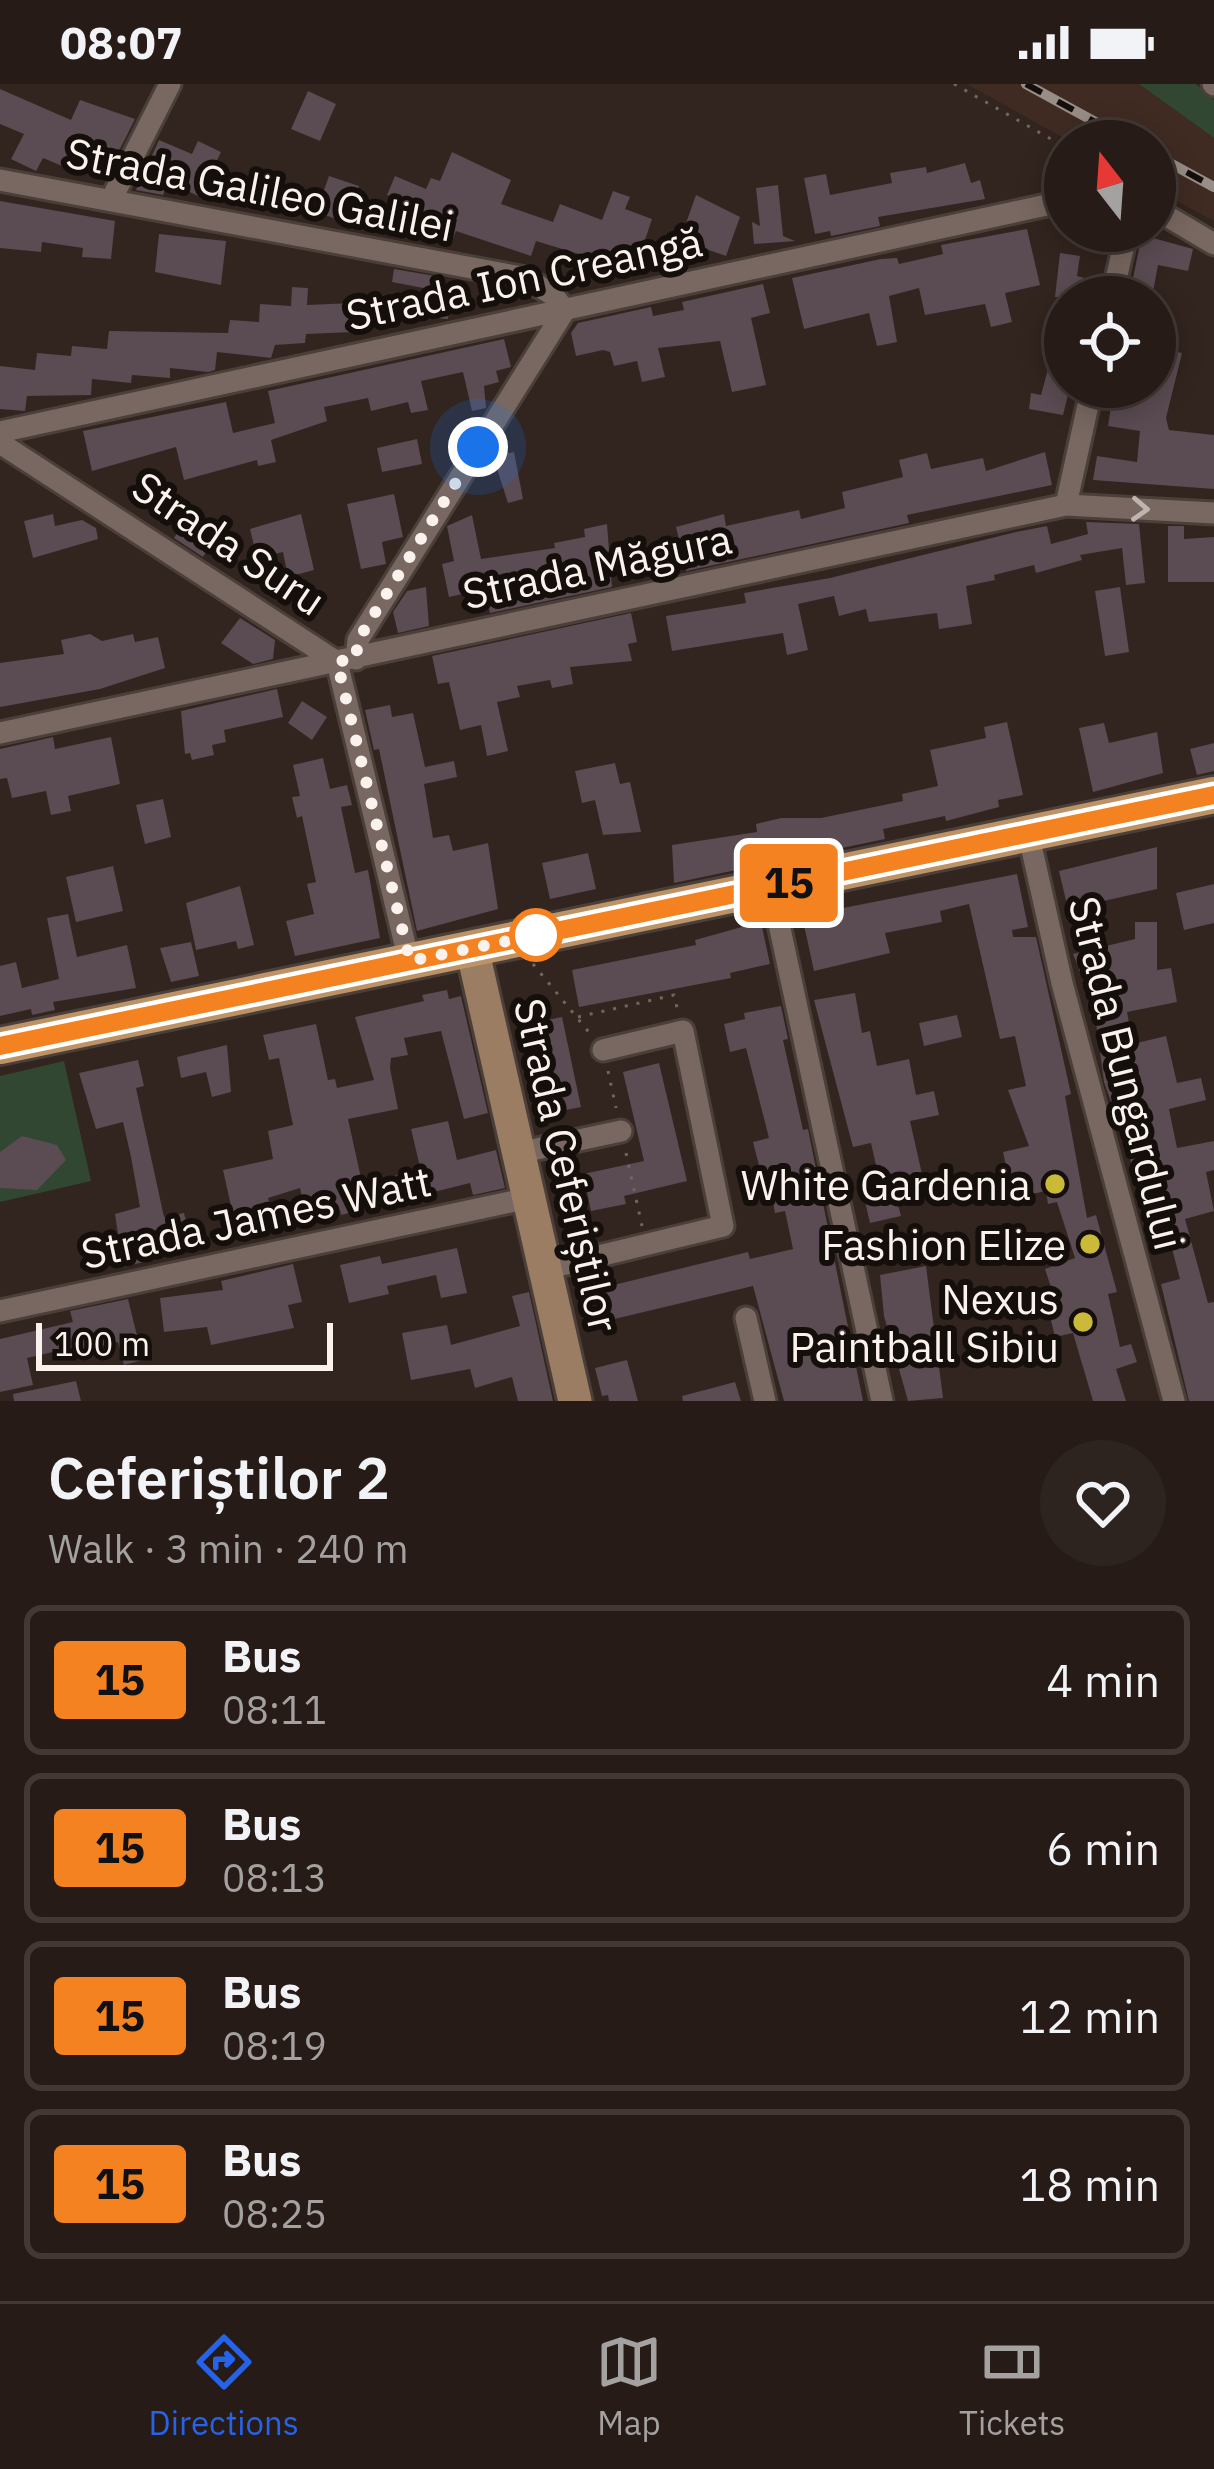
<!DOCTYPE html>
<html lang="en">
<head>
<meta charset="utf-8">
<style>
  body { margin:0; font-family:"IBM Plex Sans",sans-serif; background:#2e241f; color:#f1f3f6; height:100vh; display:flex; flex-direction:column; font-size:45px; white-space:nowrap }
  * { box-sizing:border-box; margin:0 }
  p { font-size:39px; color:#a4a1a1 }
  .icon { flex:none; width:66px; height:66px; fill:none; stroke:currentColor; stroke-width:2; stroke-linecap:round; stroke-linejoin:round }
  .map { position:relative; height:1317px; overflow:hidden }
  .sheet { display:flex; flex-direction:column; background:#261b16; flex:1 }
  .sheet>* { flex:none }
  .badge { padding:0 24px; border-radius:9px; font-size:42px; line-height:78px }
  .needle { width:78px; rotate:343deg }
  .controls { position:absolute; left:1044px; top:36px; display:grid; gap:24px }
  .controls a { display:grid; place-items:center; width:132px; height:132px; border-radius:50%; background:#261b16; box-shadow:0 6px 30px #0003,0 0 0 3px #423935; font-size:60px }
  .scale { position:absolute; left:36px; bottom:30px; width:297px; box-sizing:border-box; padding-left:12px; border:6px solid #fbf2ed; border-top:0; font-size:33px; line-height:42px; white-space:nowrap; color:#fbf2ed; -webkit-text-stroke:9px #150f0c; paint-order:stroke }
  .you { position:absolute; width:60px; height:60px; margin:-30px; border:9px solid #fff; border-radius:50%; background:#1a73e8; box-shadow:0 0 0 18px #1a73e833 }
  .map>.badge { position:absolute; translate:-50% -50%; box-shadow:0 0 0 6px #fff }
  .round { display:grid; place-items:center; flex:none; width:126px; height:126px; border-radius:63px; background:#2e241f }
  .head { display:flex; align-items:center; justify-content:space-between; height:204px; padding:0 48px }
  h1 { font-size:57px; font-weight:600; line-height:90px }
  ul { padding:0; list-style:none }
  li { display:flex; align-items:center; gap:36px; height:150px; margin:0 24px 18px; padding:0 24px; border:6px solid #423935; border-radius:18px }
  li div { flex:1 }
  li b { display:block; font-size:45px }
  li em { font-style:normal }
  li .badge { min-width:132px; font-weight:700; text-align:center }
  .status { display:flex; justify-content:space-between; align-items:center; height:84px; padding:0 60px; background:#261b16; direction:ltr }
  .status svg { height:33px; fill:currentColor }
  .menu { display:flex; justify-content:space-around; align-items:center; height:168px; border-top:3px solid #423935; background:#261b16; font-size:33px; color:#a4a1a1 }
  .menu a { display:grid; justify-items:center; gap:6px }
  .menu .active { color:#2563eb }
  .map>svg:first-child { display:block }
  .built { fill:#3f2b22 }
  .green { fill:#324731 }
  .building { fill:#5b4b52 }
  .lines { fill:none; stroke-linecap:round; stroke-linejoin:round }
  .street-casing { stroke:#4b3f3a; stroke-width:27 }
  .secondary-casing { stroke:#4b3f3a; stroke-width:39 }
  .primary-casing { stroke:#4b3f3a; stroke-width:42 }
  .path { stroke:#736661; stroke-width:3; stroke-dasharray:3 9; stroke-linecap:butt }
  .street { stroke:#786861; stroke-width:21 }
  .secondary { stroke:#9a7d63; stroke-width:33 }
  .primary { stroke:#bd9366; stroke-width:36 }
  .rail-casing { stroke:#988d87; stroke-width:10 }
  .rail { stroke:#150f0c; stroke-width:6; stroke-dasharray:18; stroke-linecap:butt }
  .oneway { stroke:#c0b4ae }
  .line-casing { stroke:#fff; stroke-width:27 }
  .line { stroke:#f58220; stroke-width:18 }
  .walk { stroke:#fbf2ed; stroke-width:12; stroke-dasharray:0 21.6 }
  .stop-dot { fill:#fff; stroke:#f58220; stroke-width:6 }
  .poi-dot { fill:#cbba39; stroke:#150f0c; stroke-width:4.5 }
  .labels { text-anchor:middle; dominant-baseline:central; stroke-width:12; stroke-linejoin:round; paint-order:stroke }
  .street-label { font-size:42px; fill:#fbf2ed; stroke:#150f0c }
  .poi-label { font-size:42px; fill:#fbf2ed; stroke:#150f0c; text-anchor:end }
</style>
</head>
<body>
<div class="status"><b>08:07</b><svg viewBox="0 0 49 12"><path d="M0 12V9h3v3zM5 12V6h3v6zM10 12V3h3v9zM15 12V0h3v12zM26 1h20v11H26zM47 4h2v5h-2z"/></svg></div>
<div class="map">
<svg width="1214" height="1317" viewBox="0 0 1214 1317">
  <rect width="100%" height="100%" fill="#32241e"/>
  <path class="built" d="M967 0H1139L1214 54V137L1155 105V57H1069Z"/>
  <path class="green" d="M1139 0H1196L1214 16V54Z
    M64 977 91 1097 0 1118V992Z"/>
  <path class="building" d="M0 5 71 36 80 16 135 35 115 75 91 66 81 90 43 74 36 87 11 75 24 50 0 40Z
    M308 7 336 20 320 57 291 45Z
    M159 56 192 70 198 57 221 68 212 87 219 91 207 116 168 98 163 111 136 106Z
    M452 68 511 96 501 120 553 138 560 120 602 136 613 107 630 113 625 125 652 135 642 165 649 168 641 189 536 157 531 172 456 147 452 158 388 133 395 114 387 111 395 92 426 105 431 94 440 97Z
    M965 79 971 99 980 96 985 115 878 133 880 142 831 152 830 147 815 150 804 94 826 90 830 111 892 99 890 89 926 83 927 89Z
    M329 92 359 102 345 138 316 128Z
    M778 101 783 152 795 157 754 160 752 138 760 142 756 104Z
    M696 111 740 133 726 172 680 156Z
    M0 117 115 137 111 175 82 173 83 164 42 158 41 168 0 164Z
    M1027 145 1040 201 1005 209 1012 238 991 243 985 220 925 231 919 204 889 212 897 258 877 262 869 229 804 245 792 194 881 175 897 174 899 180 943 170 941 161Z
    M159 150 226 157 221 201 155 188Z
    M1142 151 1193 165 1188 187 1158 181 1152 213H1129Z
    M1060 169 1080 172 1077 192 1100 198 1096 213H1055Z
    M394 185 441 193 439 207 392 198Z
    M763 200 770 229 751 234 766 301 732 308 720 257 658 264 665 293 642 298 637 277 614 282 610 268 603 266 576 272 571 249 578 239 651 223 653 232 684 226 682 218Z
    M292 203 308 204 307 221 353 219V248L306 250 305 259 275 261 271 274 217 268 215 286 208 288 170 284V294L132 291 131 299 92 295 91 311 27 312 25 327 0 325V282L35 286 37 269 71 272 72 262 107 265 109 247 228 249 230 236 259 238 260 220 291 222Z
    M425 212 450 215 448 235 423 233Z
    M1060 241H1065V303H1070L1063 331 1029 325 1031 309 1041 311Z
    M504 255 511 283 496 287 499 298 484 302 486 324 472 327 463 288 421 297 428 326 411 329 408 318 371 327 368 314 324 323 327 337 271 356 276 378 258 382 257 376 184 396 176 363 92 387 83 347 226 318 233 349 275 339 268 307Z
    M1155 263 1182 269 1166 334 1169 346 1214 351V405L1093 396 1097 372 1137 378 1140 347 1108 342 1114 303H1155Z
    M417 355 422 380 382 388 377 364Z
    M514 368 523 415 508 419 493 372Z
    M1045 368 1052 401 907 431 909 439 686 487 676 443 724 430 726 442 799 426 801 435 845 424 842 408 903 393 899 376 927 369 931 385 983 374 986 387Z
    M394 410 403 453 382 458 386 480 361 485 347 420Z
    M53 430 55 442 82 436 96 444 98 455 33 474 24 437Z
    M189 430 218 449 203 473 174 454Z
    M301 430 314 486 288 493 283 468 257 474 250 445Z
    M472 431 481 475 555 464 554 459 585 453 584 445 607 440 612 503 490 529 485 505 449 513 442 480 454 477 447 442Z
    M1086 438 1139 440 1145 499 1126 501 1122 464 1080 471 1082 476 1036 489 1034 481 994 491 995 496 966 502 972 540 939 545 937 529 869 538 866 525 839 532 834 512 798 520 808 566 787 571 783 549 672 567 666 532 746 519 744 509 830 494 1016 448 1047 442 1051 460 1088 450Z
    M1168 442H1184V455L1214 453V498H1168Z
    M426 503 429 542 398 549 393 528 407 507Z
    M1120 503 1129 568 1105 572 1095 507Z
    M631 529 637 558 628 560 632 577 570 583 573 600 552 604 550 596 517 602 520 613 497 618 508 667 487 672 481 641 460 646 449 598 438 600 432 572Z
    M240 534 275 556 273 575 253 580 221 559Z
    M90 550 102 557 133 550 135 558 158 553 165 584 100 605 0 623V579L64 570 61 556Z
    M277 605 283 633 224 646 226 658 212 661 214 671 192 676 190 669 185 670 181 627Z
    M302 617 327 633 312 656 288 639Z
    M390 621 392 633 413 629 425 683 454 677 457 693 424 700 433 754 449 751 453 767 488 759 498 825 417 847 379 665 374 666 365 626Z
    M1007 638 1023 711 998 716 999 723 946 737 945 732 883 745 885 755 674 799 672 761 757 748 756 740 781 734H821L903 717 902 710 938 702 930 666 986 654 984 643Z
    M1104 639 1109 659 1157 648 1163 689 1093 708 1079 644Z
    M53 653 55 665 111 653 120 700 68 712 71 727 51 731 46 707 12 714 7 694 0 695V665Z
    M1214 659V687L1197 691 1190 665Z
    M323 674 330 705 347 701 352 721 341 723 355 789 368 786 380 854 295 872 286 837 314 830 307 800 316 798 302 732 297 734 292 713 300 712 293 681Z
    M615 679 620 700 630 698 641 748 603 751 595 716 582 719 575 687Z
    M163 715 171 753 145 760 136 721Z
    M1157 763V805L1068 825 1059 787Z
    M588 769 596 805 550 815 542 779Z
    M113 782 123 827 76 838 66 793Z
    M1017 790 1028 843 1012 846 1013 853H1036L1071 1010 1065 1012 1087 1134 1096 1131 1117 1208 1108 1210 1120 1263 1131 1260 1137 1278 1116 1285 1126 1317H1093L1073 1249 1055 1253 1049 1228 1058 1225 1045 1185 1075 1174 1057 1118 1048 1120 1046 1107 1032 1110 1029 1093 1009 1096 1003 1068 1029 1062 1008 1006 1026 1002 1015 952 1000 955 969 820 940 827 942 838 885 849 890 869 814 887 802 832Z
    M1214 800V839L1184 846 1176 809Z
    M240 802 254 861 238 865 236 857 196 866 186 819Z
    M68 830 77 873 127 861 136 904 53 918 55 926 32 931 31 925 0 932V882L16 878 22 904 59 895 47 834Z
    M1135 838H1157V886L1171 884 1177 918 1127 928 1133 960 1166 952 1177 999 1201 994 1206 1016 1169 1025 1177 1064 1214 1057V1086L1206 1088 1214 1127 1185 1135 1208 1219 1214 1218V1317H1189L1161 1200 1180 1195 1171 1161 1152 1166 1127 1062 1104 998 1094 923 1073 870 1135 855Z
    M756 839 762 843 770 880 730 889 731 894 579 923 572 886 696 861 695 856Z
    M191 858 199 892 171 898 160 864Z
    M447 906 449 915 461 912 488 1029 464 1035 441 947 404 954 408 971 391 974 390 984 398 1025 348 1035 363 1103 420 1083 411 1045 448 1037 457 1076 496 1066 505 1104 473 1111 470 1099 341 1131 340 1126 306 1134 300 1104 268 1114 274 1141 237 1149 223 1086 273 1075 268 1047 293 1041 279 974 269 976 263 951 316 940 328 996 335 995 337 1004 374 996 355 933 424 917 422 911Z
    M855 909 862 949 870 947 877 982 909 975 916 1011 934 1007 939 1031 910 1037 924 1099 894 1106 901 1132 870 1139 864 1113 882 1108 871 1059 853 1063 814 916Z
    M781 922 788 955 783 956 803 1046 808 1045 863 1317H784L753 1202 585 1242 577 1210 748 1168 750 1175 793 1165 785 1127 775 1129 767 1087 761 1089 753 1058 769 1054 746 964 730 968 724 940 745 935 744 929Z
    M957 931 962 953 924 962 919 939Z
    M562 933 581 1023 546 1030 528 940Z
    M227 961 231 1008 212 1013 206 988 181 994 177 973Z
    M138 976 144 1002 136 1004 164 1133 184 1129 193 1166 123 1183 115 1130 140 1123 131 1073 123 1038 96 1045 79 989Z
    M659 979 687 1097 624 1112 626 1120 591 1127 583 1090 644 1077 623 988Z
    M22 1052 57 1061 66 1076 37 1106 0 1104V1068Z
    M457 1164 467 1209 441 1214 436 1191 387 1202 389 1210 349 1219 340 1181 380 1172 382 1180Z
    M293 1180 302 1218 288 1221 294 1244 211 1261 207 1243 164 1248 160 1214 223 1206 221 1197Z
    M926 1182 943 1314 908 1317 884 1232 880 1191Z
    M529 1208 553 1317H518L512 1293 475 1304 470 1285 411 1296 402 1249 447 1241 451 1261 520 1242 512 1212Z
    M128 1215 143 1276 124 1281 118 1258 80 1267 79 1262 27 1274 33 1301 0 1308V1255L73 1238 70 1227Z
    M627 1276 638 1317H609L608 1311 602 1312 595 1284Z
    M76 1297 81 1317H14L13 1310Z
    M735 1298 741 1317H683L682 1312Z"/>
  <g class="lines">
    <defs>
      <path id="street" d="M1213 0 1214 1
        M0 96 526 194 553 211 565 226 358 556 356 575
        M111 116 170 0
        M1155 125 1214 160
        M1112 213 1127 147
        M0 348 1065 117
        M0 359 337 578 409 877
        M1066 421 1092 303
        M0 649 1066 421 1214 429
        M1028 748 1062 899 1174 1317
        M771 803 882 1317
        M518 1069 621 1047
        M545 1185 723 1142 683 947 603 966
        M0 1227 529 1114
        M746 1234 765 1317"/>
      <path id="secondary" d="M472 864 575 1317"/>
      <path id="primary" d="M0 962 1214 711"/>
    </defs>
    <use href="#street" class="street-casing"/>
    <use href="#secondary" class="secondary-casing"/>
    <use href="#primary" class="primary-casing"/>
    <path class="path" d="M954 0 1065 63
      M533 880 592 952
      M578 933 674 911 678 928
      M608 987 616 1024
      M626 1069 642 1142"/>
    <use href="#street" class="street"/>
    <use href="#secondary" class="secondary"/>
    <use href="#primary" class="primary"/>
    <defs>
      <path id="rail" d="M1026 0 1130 57
        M1155 71 1214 103"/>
    </defs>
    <use href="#rail" class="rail-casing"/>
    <use href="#rail" class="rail"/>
  </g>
  <defs><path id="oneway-chevron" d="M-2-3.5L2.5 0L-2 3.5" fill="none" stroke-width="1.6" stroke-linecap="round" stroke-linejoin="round" transform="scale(3)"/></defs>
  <use class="oneway" href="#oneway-chevron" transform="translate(1140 425) rotate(3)"/>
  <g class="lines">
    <defs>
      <path id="line" d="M0 962 1214 711"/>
    </defs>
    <use href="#line" class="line-casing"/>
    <use href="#line" class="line"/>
    <path class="walk" d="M478 363 358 556 356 574 337 578 410 877 536 851"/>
  </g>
  <circle class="stop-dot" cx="536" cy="851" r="24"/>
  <g class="poi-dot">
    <circle cx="1055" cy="1100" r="12"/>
    <circle cx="1090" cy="1160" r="12"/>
    <circle cx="1083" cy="1238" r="12"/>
  </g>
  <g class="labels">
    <g class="street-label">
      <text transform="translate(260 105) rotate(11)">Strada Galileo Galilei</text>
      <text transform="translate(524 194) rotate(-12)">Strada Ion Creangă</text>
      <text transform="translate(229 459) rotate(34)">Strada Suru</text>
      <text transform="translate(597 482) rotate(-12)">Strada Măgura</text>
      <text transform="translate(1127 989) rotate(76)">Strada Bungardului</text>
      <text transform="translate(567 1081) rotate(77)">Strada Ceferiștilor</text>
      <text transform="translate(256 1133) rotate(-12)">Strada James Watt</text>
    </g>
    <g class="poi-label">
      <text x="1031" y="1100">White Gardenia</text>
      <text x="1066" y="1160">Fashion Elize</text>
      <text x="1059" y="1214">Nexus<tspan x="1059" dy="48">Paintball Sibiu</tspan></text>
    </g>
  </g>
</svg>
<div class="controls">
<a><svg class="needle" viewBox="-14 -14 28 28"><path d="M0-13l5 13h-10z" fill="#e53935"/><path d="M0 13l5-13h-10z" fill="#a4a1a1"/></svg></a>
<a><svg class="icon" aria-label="locate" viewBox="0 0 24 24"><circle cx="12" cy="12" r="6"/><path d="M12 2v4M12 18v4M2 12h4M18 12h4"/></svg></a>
</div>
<div class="scale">100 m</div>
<div class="you" style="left:478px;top:363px"></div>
<b class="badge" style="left:789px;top:799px;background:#f58220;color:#111">15</b>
</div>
<section class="sheet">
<div class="head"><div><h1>Ceferiștilor 2</h1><p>Walk · 3 min · 240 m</p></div><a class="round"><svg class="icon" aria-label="heart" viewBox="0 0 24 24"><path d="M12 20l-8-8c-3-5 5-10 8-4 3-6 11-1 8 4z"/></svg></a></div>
<ul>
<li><span class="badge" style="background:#f58220;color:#111">15</span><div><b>Bus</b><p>08:11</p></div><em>4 min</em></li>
<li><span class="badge" style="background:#f58220;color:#111">15</span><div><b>Bus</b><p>08:13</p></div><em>6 min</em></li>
<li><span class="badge" style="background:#f58220;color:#111">15</span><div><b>Bus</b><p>08:19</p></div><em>12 min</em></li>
<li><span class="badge" style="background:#f58220;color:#111">15</span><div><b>Bus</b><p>08:25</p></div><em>18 min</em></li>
</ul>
</section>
<nav class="menu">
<a class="active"><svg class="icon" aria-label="directions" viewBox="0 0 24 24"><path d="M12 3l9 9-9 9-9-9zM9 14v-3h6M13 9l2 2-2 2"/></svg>Directions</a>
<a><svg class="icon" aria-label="map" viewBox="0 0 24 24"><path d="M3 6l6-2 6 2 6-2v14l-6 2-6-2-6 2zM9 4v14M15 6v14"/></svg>Map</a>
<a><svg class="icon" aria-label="tickets" viewBox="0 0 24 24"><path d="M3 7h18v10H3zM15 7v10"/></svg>Tickets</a>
</nav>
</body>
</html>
